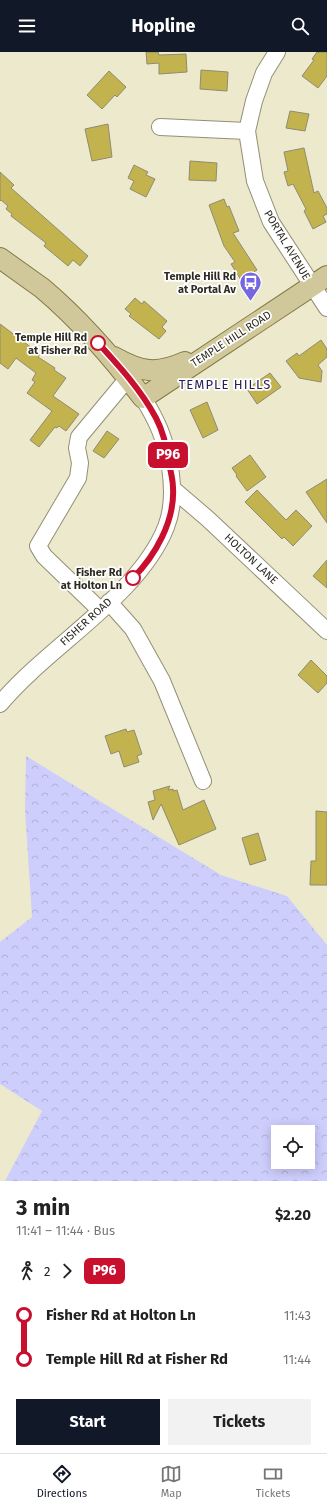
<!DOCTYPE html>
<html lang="en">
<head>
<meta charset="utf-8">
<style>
  body { margin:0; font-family:"Fira Sans",sans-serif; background:#f2f2f2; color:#222; height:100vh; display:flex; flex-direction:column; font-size:15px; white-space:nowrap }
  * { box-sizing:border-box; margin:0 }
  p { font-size:13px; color:#767676 }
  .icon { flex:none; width:22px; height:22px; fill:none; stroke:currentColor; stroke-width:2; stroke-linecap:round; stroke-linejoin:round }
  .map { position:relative; height:1129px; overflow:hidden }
  .side { display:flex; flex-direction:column; background:#fff; flex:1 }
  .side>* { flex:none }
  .badge { padding:0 8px; border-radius:6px; font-size:14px; line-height:26px }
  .tools { position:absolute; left:271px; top:1073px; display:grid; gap:8px }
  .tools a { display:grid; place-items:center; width:44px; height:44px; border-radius:0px; background:#fff; box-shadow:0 2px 10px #0003; font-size:20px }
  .map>.badge { position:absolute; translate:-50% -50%; box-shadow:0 0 0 2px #fff }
  .legs { display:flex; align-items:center; gap:6px; height:44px; padding:0 16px; font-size:13px }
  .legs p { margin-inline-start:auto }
  .head { display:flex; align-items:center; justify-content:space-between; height:68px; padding:0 16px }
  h1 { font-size:22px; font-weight:700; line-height:30px }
  .action { display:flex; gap:8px; margin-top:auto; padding:8px 16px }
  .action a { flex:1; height:46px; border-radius:0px; background:#111827; color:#fff; font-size:16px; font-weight:700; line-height:46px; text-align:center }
  .action a+a { background:#f2f2f2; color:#222 }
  ul { padding:0 16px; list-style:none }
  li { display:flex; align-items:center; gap:14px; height:44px; font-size:15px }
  li i { display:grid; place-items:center; width:6px; height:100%; margin:0 5px; background:currentColor }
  li i::after { content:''; width:10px; height:10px; margin:-5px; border:3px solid; border-radius:50%; background:#fff }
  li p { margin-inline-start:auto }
  li:first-child i { background:linear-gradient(#0000 50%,currentColor 0) }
  li:last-child i { background:linear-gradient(currentColor 50%,#0000 0) }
  header { display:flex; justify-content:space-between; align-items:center; height:52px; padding:0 16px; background:#111827; color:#fff; font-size:18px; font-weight:700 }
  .tab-bar { display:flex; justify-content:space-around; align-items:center; height:56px; border-top:1px solid #e0e0e0; background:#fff; font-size:11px; color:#767676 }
  .tab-bar a { display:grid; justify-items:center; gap:2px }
  .tab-bar .on { color:#111827 }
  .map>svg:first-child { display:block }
  .forest { fill:url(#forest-crowns); fill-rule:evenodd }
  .building { fill:#c3b34e; stroke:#8f8b72 }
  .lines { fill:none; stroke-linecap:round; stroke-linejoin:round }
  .minor-casing { stroke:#938f76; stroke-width:18 }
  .major-casing { stroke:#827a43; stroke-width:22 }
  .minor { stroke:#fff; stroke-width:16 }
  .major { stroke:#d0c89a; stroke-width:20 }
  .line-1-casing { stroke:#fff; stroke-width:9 }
  .line-1 { stroke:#c8102e; stroke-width:6 }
  .stop-1-dot { fill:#fff; stroke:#c8102e; stroke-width:2 }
  .labels { text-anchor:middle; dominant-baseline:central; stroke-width:3.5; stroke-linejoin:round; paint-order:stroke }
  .street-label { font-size:11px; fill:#2d2b21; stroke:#fff }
  .poi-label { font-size:11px; font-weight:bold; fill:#2d2b21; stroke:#fff; text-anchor:end }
  .stop-label { font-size:11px; font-weight:bold; fill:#2d2b21; stroke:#fff; text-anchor:end }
  .quarter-label { font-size:13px; letter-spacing:1px; fill:#29205a; stroke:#fff }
</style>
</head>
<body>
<header><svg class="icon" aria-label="menu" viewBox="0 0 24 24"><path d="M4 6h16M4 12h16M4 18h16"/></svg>Hopline<svg class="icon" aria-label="search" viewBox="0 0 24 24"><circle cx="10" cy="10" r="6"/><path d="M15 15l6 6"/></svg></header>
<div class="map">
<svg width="327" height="1129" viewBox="0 0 327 1129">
  <defs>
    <pattern id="forest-crowns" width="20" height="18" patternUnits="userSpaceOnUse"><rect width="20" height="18" fill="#cecefd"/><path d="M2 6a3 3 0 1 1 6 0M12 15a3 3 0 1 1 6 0" fill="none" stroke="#b1b1d9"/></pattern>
  </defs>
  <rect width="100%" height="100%" fill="#ede9cd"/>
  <path class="forest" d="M26 704 221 823 287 844 327 893V1129H5L42 1059 0 1032V890L32 865 25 758ZM278 1080H308V1110H278Z"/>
  <path class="building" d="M146 0H158L159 3 186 2 187 20 159 22V11L147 12Z
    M317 0H327V24L318 36 302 24 314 8 312 7Z
    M201 18 228 20 227 39 200 37Z
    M109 19 126 35 117 45 115 43 102 57 87 43Z
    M290 59 309 62 305 79 286 76Z
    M108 72 112 105 92 109 85 77Z
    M304 96 314 141 318 139 327 156V162L323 164 326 170 313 177 304 159 306 157 293 132 288 134 284 120 288 119 284 100Z
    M190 109 217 111 216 129 189 128Z
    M134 113 148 120 146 123 155 127 146 145 130 137 134 129 128 126Z
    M0 120 14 133 11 136 88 204 80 214 73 208 68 214 44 194 46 191 11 164 12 162 6 157 8 154 1 148 0 149Z
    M224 147 227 155 229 154 239 179 233 181 257 218 241 228 231 212 235 210 224 194 209 153Z
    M135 246 142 252 144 249 167 269 162 275 166 279 159 287 129 264 131 262 125 257Z
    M0 272 40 302 38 305 55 316 54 318 66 326 53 344 79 362 66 379 59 374 57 376 55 375 39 395 30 388 52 359 27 341 35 330 32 328 36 321 16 306 8 317 0 311Z
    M321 288 327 297V305L318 313 322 319 321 330 299 326 286 309 297 301 299 304Z
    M270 321 281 335 257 352 247 337Z
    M207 350 218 378 203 386 190 358Z
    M107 379 119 387 104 406 93 399Z
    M250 403 266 425 247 439 236 424 237 423 232 416Z
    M327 427V471L306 440Z
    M257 438 286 468 296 458 312 474 293 494 284 485 282 487 245 450Z
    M327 508V536L313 524Z
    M311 608 327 624V631L318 641 298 623Z
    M126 677 127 680 134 678 142 702 137 704 139 710 124 715 119 699 111 702 105 684Z
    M170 734 168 738 173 737V739L177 738 183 758 204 748 216 777 179 793 161 752 153 768 148 750 155 748 153 739Z
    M316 759 327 760V833H310L311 809H316Z
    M258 781 266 808 250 813 242 786Z"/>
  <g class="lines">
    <defs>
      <path id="minor" d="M277 0 264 21 254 49 247 79 255 129 271 170 327 256
        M160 75 247 79
        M173 437 208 467 327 579
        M109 550 133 577 162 629 203 729
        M100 558 44 504 38 494 78 426 80 411 77 396 79 385 128 326
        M0 652C48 594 139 544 166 475 174 455 173 435 170 415 165 387 158 370 143 346"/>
      <path id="major" d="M0 206C14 216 28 226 42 236 80 268 113 306 143 346L327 224
        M114 305C141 320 156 323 185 310"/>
    </defs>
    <use href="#minor" class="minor-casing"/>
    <use href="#major" class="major-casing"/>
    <use href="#minor" class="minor"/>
    <use href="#major" class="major"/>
  </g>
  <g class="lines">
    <defs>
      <path id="line-1" d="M98 291C119 314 141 338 156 366 164 381 167 396 169 412 171 420 173 429 173 436 175 469 155 504 133 526"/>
    </defs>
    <use href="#line-1" class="line-1-casing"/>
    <use href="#line-1" class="line-1"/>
  </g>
  <defs>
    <symbol id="bus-pin" viewBox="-11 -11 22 30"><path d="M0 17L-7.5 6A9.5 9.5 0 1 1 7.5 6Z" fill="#7666e0" stroke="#fff"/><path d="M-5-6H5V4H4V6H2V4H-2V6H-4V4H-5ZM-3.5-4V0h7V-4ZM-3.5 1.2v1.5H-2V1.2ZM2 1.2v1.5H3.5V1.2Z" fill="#fff"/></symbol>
  </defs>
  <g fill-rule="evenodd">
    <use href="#bus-pin" x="238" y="218" width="25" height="34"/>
  </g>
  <g class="stop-1-dot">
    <circle cx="98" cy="291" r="7"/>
    <circle cx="133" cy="526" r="7"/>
  </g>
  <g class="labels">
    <g class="street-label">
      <text transform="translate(287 193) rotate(59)">PORTAL AVENUE</text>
      <text transform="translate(231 287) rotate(-33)">TEMPLE HILL ROAD</text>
      <text transform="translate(251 507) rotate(43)">HOLTON LANE</text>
      <text transform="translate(86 570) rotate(-42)">FISHER ROAD</text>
    </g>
    <g class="poi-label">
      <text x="236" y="224">Temple Hill Rd<tspan x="236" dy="13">at Portal Av</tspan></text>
    </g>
    <g class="stop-label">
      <text x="87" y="285">Temple Hill Rd<tspan x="87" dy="13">at Fisher Rd</tspan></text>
      <text x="122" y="520">Fisher Rd<tspan x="122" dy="13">at Holton Ln</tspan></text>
    </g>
    <g class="quarter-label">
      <text x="225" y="332">TEMPLE HILLS</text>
    </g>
  </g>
</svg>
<div class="tools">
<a><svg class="icon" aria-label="locate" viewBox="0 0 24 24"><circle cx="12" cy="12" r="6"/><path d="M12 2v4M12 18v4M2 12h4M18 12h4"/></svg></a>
</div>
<b class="badge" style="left:168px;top:403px;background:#c8102e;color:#fff">P96</b>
</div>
<section class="side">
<div class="head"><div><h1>3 min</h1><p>11:41 – 11:44 · Bus</p></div><b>$2.20</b></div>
<div class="legs"><svg class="icon" aria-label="walk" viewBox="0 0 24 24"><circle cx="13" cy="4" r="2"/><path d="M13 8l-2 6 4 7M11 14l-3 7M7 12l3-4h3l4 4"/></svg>2<svg class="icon" aria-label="forward" viewBox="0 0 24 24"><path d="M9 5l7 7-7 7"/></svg><b class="badge" style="background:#c8102e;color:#fff">P96</b></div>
<ul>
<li><i style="color:#c8102e"></i><b>Fisher Rd at Holton Ln</b><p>11:43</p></li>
<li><i style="color:#c8102e"></i><b>Temple Hill Rd at Fisher Rd</b><p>11:44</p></li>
</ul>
<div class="action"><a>Start</a><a>Tickets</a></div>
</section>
<nav class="tab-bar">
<a class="on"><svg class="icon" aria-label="directions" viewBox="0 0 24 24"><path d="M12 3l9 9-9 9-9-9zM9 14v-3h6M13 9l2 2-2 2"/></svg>Directions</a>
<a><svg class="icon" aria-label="map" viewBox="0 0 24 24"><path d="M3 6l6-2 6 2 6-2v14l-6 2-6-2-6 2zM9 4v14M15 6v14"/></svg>Map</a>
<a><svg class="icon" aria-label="tickets" viewBox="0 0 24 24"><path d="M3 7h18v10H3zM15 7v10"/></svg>Tickets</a>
</nav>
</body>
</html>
